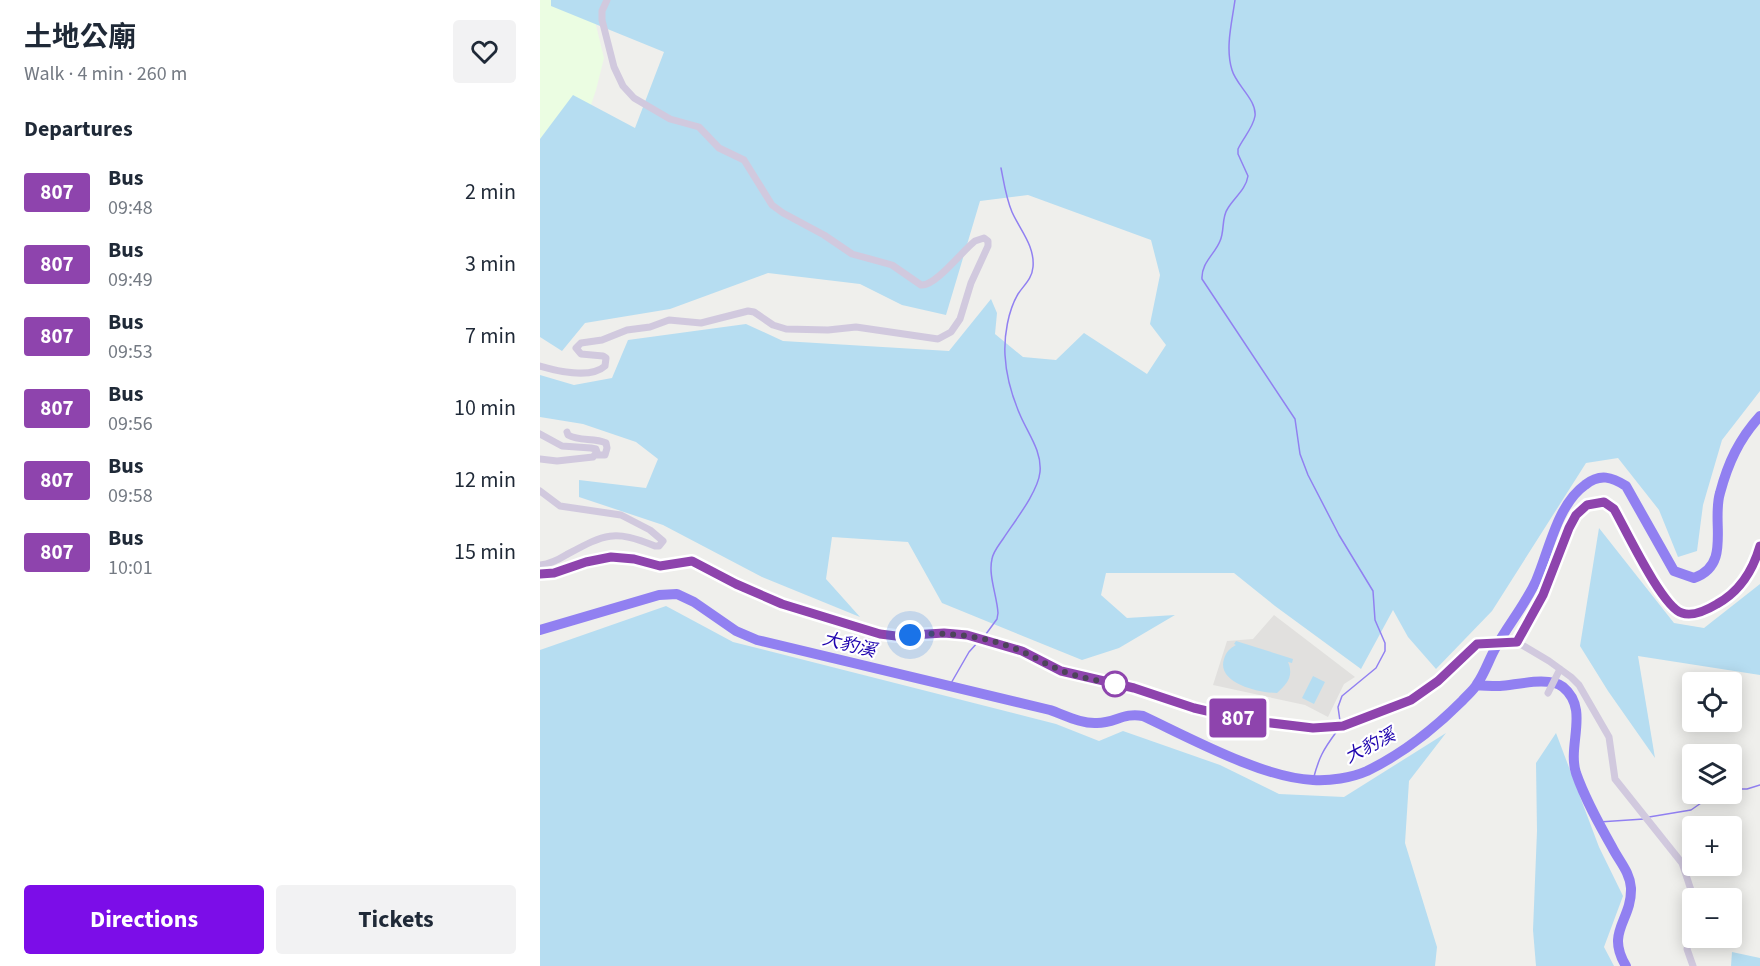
<!DOCTYPE html>
<html lang="en">
<head>
<meta charset="utf-8">
<style>
  body { margin:0; font-family:"Source Sans 3","Noto Sans TC",sans-serif; background:#f2f2f3; color:#1f2937; height:100vh; display:flex; flex-direction:column; font-size:22px; white-space:nowrap }
  * { box-sizing:border-box; margin:0 }
  p { font-size:20px; color:#747a83 }
  .icon { flex:none; width:33px; height:33px; fill:none; stroke:currentColor; stroke-width:2; stroke-linecap:round; stroke-linejoin:round }
  .map { position:relative; flex:1; overflow:hidden }
  .side { display:flex; flex-direction:column; background:#fff; width:540px }
  .side>* { flex:none }
  .badge { padding:0 12px; border-radius:4px; font-size:21px; line-height:39px }
  .fabs { position:absolute; left:1142px; top:672px; display:grid; gap:12px }
  .fabs a { display:grid; place-items:center; width:60px; height:60px; border-radius:6px; background:#fff; box-shadow:0 3px 15px #0003; font-size:30px }
  .you { position:absolute; width:30px; height:30px; margin:-15px; border:4px solid #fff; border-radius:50%; background:#1a73e8; box-shadow:0 0 0 9px #1a73e833 }
  .map>.badge { position:absolute; translate:-50% -50%; box-shadow:0 0 0 3px #fff }
  h2 { padding:0 24px; font-size:22px; line-height:54px }
  .round { display:grid; place-items:center; flex:none; width:63px; height:63px; border-radius:6px; background:#f2f2f3 }
  .overview { display:flex; align-items:center; justify-content:space-between; height:102px; padding:0 24px }
  h1 { font-size:28px; font-weight:700; line-height:45px }
  .cta { display:flex; gap:12px; margin-top:auto; padding:12px 24px }
  .cta a { flex:1; height:69px; border-radius:6px; background:#7c0de8; color:#fff; font-size:24px; font-weight:700; line-height:69px; text-align:center }
  .cta a+a { background:#f2f2f3; color:#1f2937 }
  ul { padding:0; list-style:none }
  li { display:flex; align-items:center; gap:18px; height:72px; padding:0 24px }
  li div { flex:1 }
  li b { display:block; font-size:22px }
  li em { font-style:normal }
  li .badge { min-width:66px; font-weight:700; text-align:center }
  main { display:flex; flex:1; min-height:0 }
  .map>svg:first-child { display:block }
  .commercial { fill:#ebfde2 }
  .education { fill:#e1e0de }
  .green { fill:#b6ddf1 }
  .lines { fill:none; stroke-linecap:round; stroke-linejoin:round }
  .stream { stroke:#9180f1; stroke-width:1.5 }
  .river { stroke:#9180f1; stroke-width:10 }
  .street { stroke:#d1c9de; stroke-width:7 }
  .secondary { stroke:#c9bdd7; stroke-width:10 }
  .line-casing { stroke:#fff; stroke-width:14 }
  .line { stroke:#8e44ad; stroke-width:9 }
  .walk { stroke:#4d435a; stroke-width:6; stroke-dasharray:0 10.8 }
  .stop-dot { fill:#fff; stroke:#8e44ad; stroke-width:3 }
  .labels { text-anchor:middle; dominant-baseline:central; stroke-width:4.5; stroke-linejoin:round; paint-order:stroke }
  .water-label { font-size:18px; font-style:italic; fill:#1e03ae; stroke:#fff }
</style>
</head>
<body>
<main>
<section class="side">
<div class="overview"><div><h1>土地公廟</h1><p>Walk · 4 min · 260 m</p></div><a class="round"><svg class="icon" aria-label="heart" viewBox="0 0 24 24"><path d="M12 20l-8-8c-3-5 5-10 8-4 3-6 11-1 8 4z"/></svg></a></div>
<h2>Departures</h2>
<ul>
<li><span class="badge" style="background:#8e44ad;color:#fff">807</span><div><b>Bus</b><p>09:48</p></div><em>2 min</em></li>
<li><span class="badge" style="background:#8e44ad;color:#fff">807</span><div><b>Bus</b><p>09:49</p></div><em>3 min</em></li>
<li><span class="badge" style="background:#8e44ad;color:#fff">807</span><div><b>Bus</b><p>09:53</p></div><em>7 min</em></li>
<li><span class="badge" style="background:#8e44ad;color:#fff">807</span><div><b>Bus</b><p>09:56</p></div><em>10 min</em></li>
<li><span class="badge" style="background:#8e44ad;color:#fff">807</span><div><b>Bus</b><p>09:58</p></div><em>12 min</em></li>
<li><span class="badge" style="background:#8e44ad;color:#fff">807</span><div><b>Bus</b><p>10:01</p></div><em>15 min</em></li>
</ul>
<div class="cta"><a>Directions</a><a>Tickets</a></div>
</section>
<div class="map">
<svg width="1220" height="966" viewBox="0 0 1220 966">
  <rect width="100%" height="100%" fill="#efefec"/>
  <path class="commercial" d="M0 0H56L54 17 64 58 56 90 32 162 0 197Z"/>
  <path class="education" d="M734 615 815 677 804 684 788 717 765 705 673 685 687 641 713 639Z"/>
  <path class="green" d="M11 0H1220V391L1182 440 1163 505 1157 551 1138 557 1119 510 1078 458 1046 463 952 611 896 669 868 637 853 610 821 669 735 606 694 573H566L561 595 587 618 635 615 579 648 542 660 402 603 368 542 292 537 286 579 320 617 222 577 123 525 39 497V480L106 488 118 459 96 442 43 424 0 417V375L34 385 72 378 88 340 206 324 243 341 409 351 451 299 457 313 455 334 483 357 516 360 544 333 607 374 626 345 610 324 620 275 611 240 488 195 440 201 406 315 362 305 320 284 228 273 130 309 45 323 22 351 0 337V139L33 95 95 128 124 52 11 6Z
    M1059 528 1134 623 1164 628 1220 584V675L1098 656 1115 758 1068 691 1040 646Z
    M126 606 193 642 516 724 559 741 583 731 680 765 739 794 804 797 906 733 869 781 865 843 897 947 895 966H0V650Z
    M696 641 753 659 752 663 748 662C754 676 747 684 737 693 720 693 676 683 684 659 686 652 690 648 696 645L694 644Z
    M773 676 785 682 774 704 762 698Z
    M1016 733 1059 847 1083 896 1064 947 1074 966H996L993 930 997 831 996 763Z
    M1192 952 1220 958V966H1191Z"/>
  <g class="lines">
    <path class="stream" d="M695 0C692 22 685 48 692 70 696 85 717 100 715 116 713 128 703 138 698 149V154L708 176C706 189 695 197 688 208 681 218 685 230 680 241 675 254 661 263 662 279L755 419 760 454 768 475 799 535 833 591 835 620 845 643V651L836 668 802 696 798 707 800 721
      M446 634 457 619 458 613C457 596 448 575 452 559 453 552 459 545 463 539 474 522 498 492 500 472 502 452 489 435 481 417 473 399 466 375 465 355 464 336 468 311 478 294 484 285 492 279 493 267 495 246 480 230 472 212 466 198 464 183 461 168
      M410 685 429 652 438 642
      M773 780C779 757 783 750 797 731
      M1191 789H1207L1220 785
      M1109 817 1151 810 1174 794
      M1059 822 1104 819"/>
    <path class="river" d="M0 630 119 595 137 594 154 602 196 631 217 640 510 710C525 715 541 724 557 723 575 723 584 712 603 716 650 738 723 778 773 780 790 781 811 778 827 771 862 754 895 728 922 701 927 695 934 690 937 684 945 673 949 659 956 647 968 625 985 605 996 581 1009 551 1017 505 1045 485 1060 473 1072 477 1086 486L1134 571 1154 578C1192 565 1171 522 1180 493 1188 463 1199 439 1220 416
      M937 685C944 686 952 686 960 686 976 685 1009 676 1023 687 1050 709 1027 745 1036 773 1045 799 1059 824 1072 847 1079 861 1090 872 1091 888 1092 921 1065 931 1086 966"/>
    <path class="street" d="M0 366C17 371 51 379 65 366L66 358 63 356 41 354 36 348 41 343 62 340 87 330 110 327 129 320 161 323 208 311 214 312 233 325 246 329 288 330 316 327 398 339 411 332 420 319 431 283 448 246V241L444 238 435 241C423 250 395 287 381 285L352 265 312 254 284 235 243 213 232 205 204 160 179 148 159 127 130 119 94 98 83 86 74 67 62 20V11L67 0
      M27 432 28 435C40 442 54 437 66 443L67 448 65 455H56
      M0 434 22 446 51 448 56 449 57 452 53 457 17 461 0 459
      M0 491 20 506 81 515 110 530 123 541 119 546H115C73 529 65 534 26 555 18 560 10 564 0 565
      M977 642 1009 661 1031 677 1039 685 1069 737 1075 779 1142 863 1151 890V927L1147 949 1153 966
      M1008 693 1020 669"/>
    <path class="secondary" d="M0 574 13 573 46 562 71 557 94 559 120 566 151 561 197 584 242 604 340 634 356 636 404 633 427 635 465 645 521 671 606 692 654 708 707 720 773 728 803 726 871 700 898 681 937 643 977 642 1003 595 1029 528 1036 515 1047 505 1064 502 1074 509C1085 530 1122 607 1142 613 1153 617 1167 610 1177 604 1199 592 1213 570 1220 546"/>
  </g>
  <g class="lines">
    <defs>
      <path id="line" d="M0 574 14 573 46 562 71 557 94 559 120 566 152 561 196 584 242 604 340 634 356 636 404 633 427 635 482 651 521 671 594 688 654 708 706 720 773 728 803 726 871 700 898 681 937 644 977 642 1003 595 1029 528 1036 515 1047 505 1064 502 1074 509C1086 530 1122 607 1142 613 1153 617 1167 610 1177 604 1199 592 1213 570 1220 546"/>
    </defs>
    <use href="#line" class="line-casing"/>
    <use href="#line" class="line"/>
    <path class="walk" d="M370 635C409 631 447 636 483 652 495 657 507 665 520 670 539 678 561 681 582 685L575 684"/>
  </g>
  <circle class="stop-dot" cx="575" cy="684" r="12"/>
  <g class="labels">
    <g class="water-label">
      <text transform="translate(309 645) rotate(14)">大豹溪</text>
      <text transform="translate(830 746) rotate(-27)">大豹溪</text>
    </g>
  </g>
</svg>
<div class="fabs">
<a><svg class="icon" aria-label="locate" viewBox="0 0 24 24"><circle cx="12" cy="12" r="6"/><path d="M12 2v4M12 18v4M2 12h4M18 12h4"/></svg></a>
<a><svg class="icon" aria-label="layers" viewBox="0 0 24 24"><path d="M12 4l9 5-9 5-9-5zM3 14l9 5 9-5"/></svg></a>
<a>+</a>
<a>−</a>
</div>
<div class="you" style="left:370px;top:635px"></div>
<b class="badge" style="left:698px;top:718px;background:#8e44ad;color:#fff">807</b>
</div>
</main>
</body>
</html>
